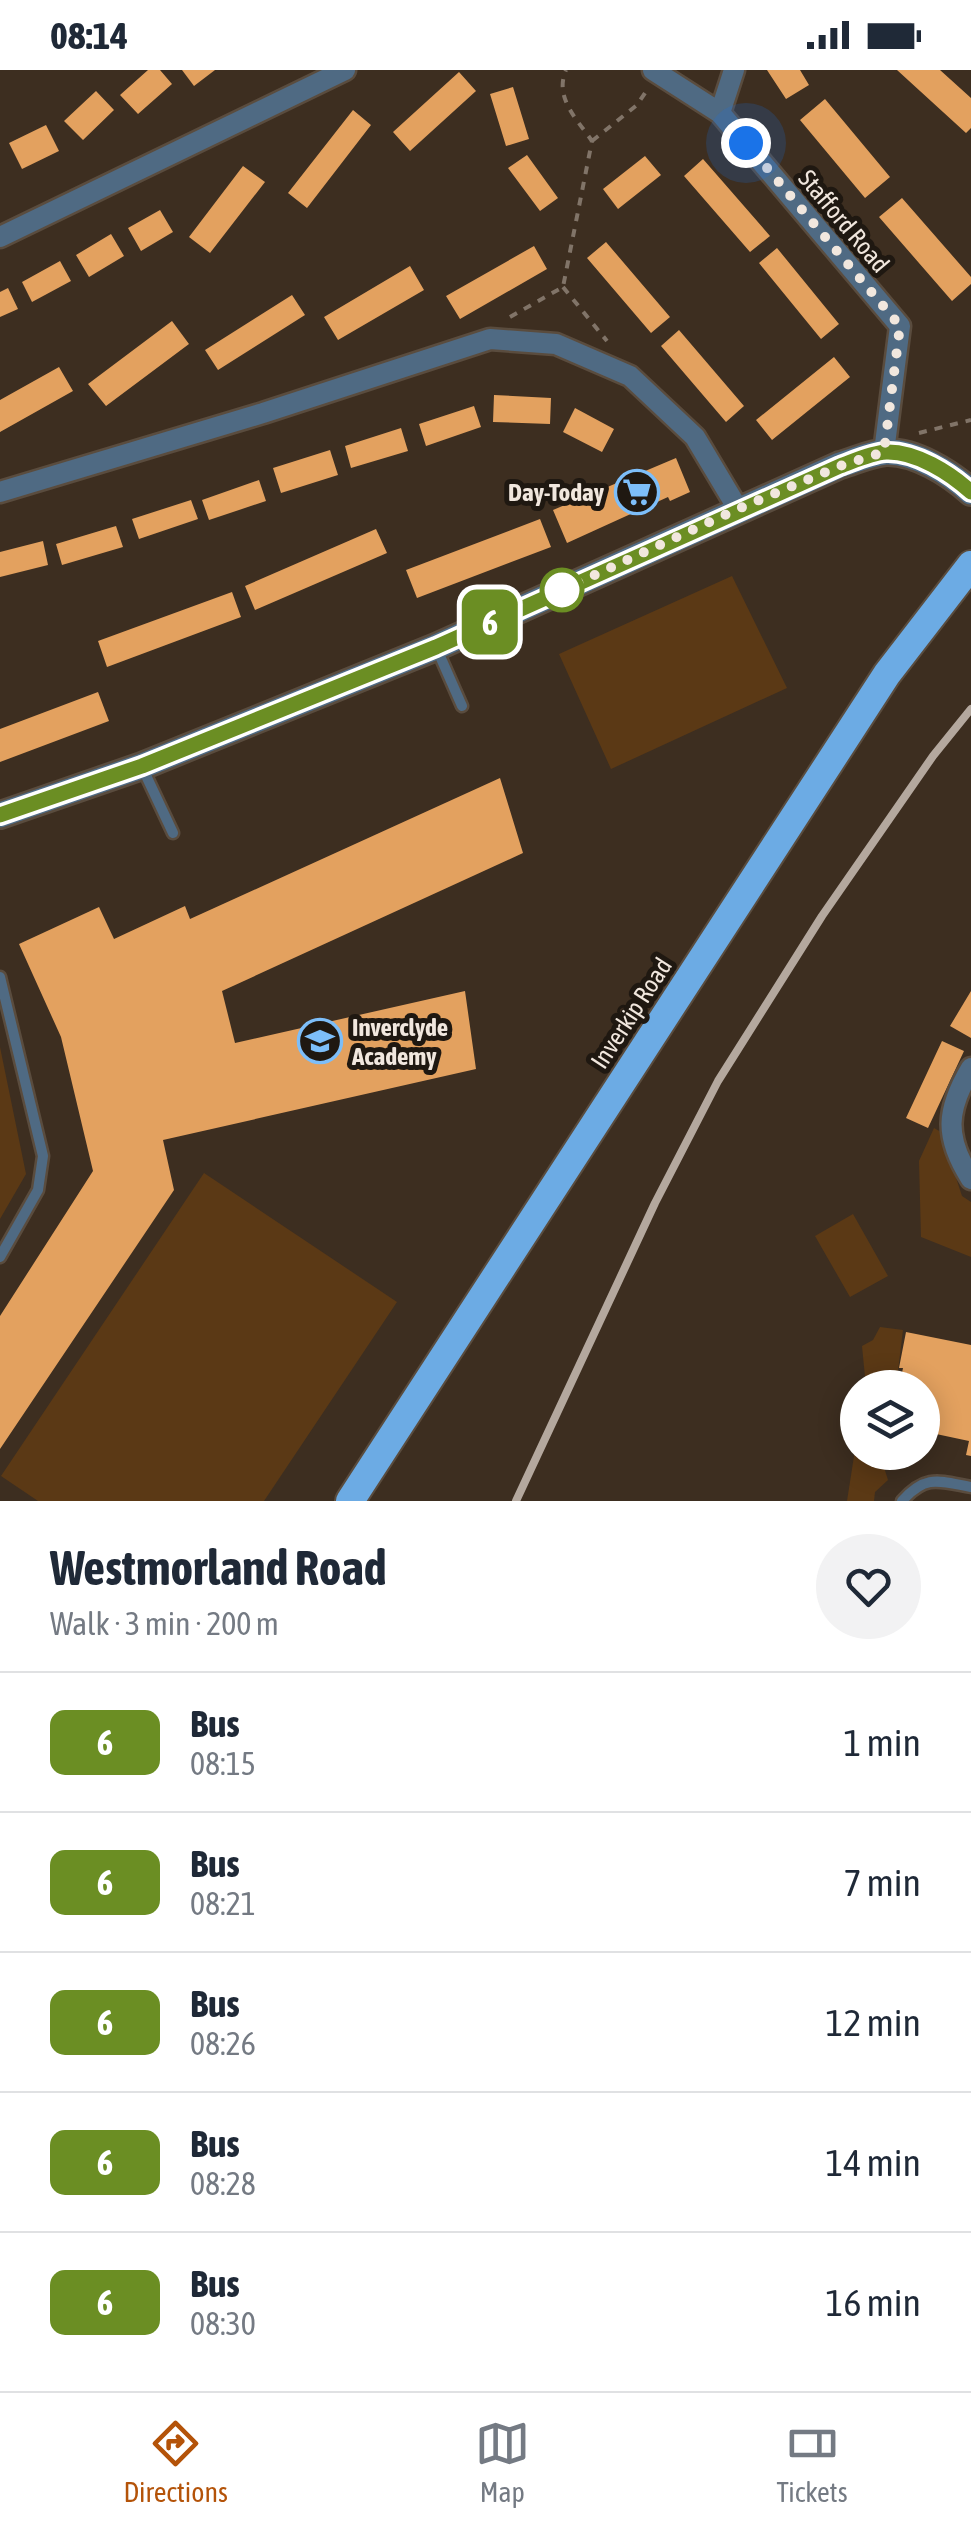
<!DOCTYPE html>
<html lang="en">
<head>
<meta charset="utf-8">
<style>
  body { margin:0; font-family:"Asap Condensed",sans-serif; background:#f2f2f3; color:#1f2937; height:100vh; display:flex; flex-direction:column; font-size:38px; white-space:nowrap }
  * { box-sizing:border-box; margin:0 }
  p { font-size:32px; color:#747a83 }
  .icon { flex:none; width:55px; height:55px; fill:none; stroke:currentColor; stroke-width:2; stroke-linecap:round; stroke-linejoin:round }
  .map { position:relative; height:1431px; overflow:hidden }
  .side { display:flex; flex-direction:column; background:#fff; flex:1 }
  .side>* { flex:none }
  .badge { padding:0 20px; border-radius:15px; font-size:35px; line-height:65px }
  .buttons { position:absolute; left:840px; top:1300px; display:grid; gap:20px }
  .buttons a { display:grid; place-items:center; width:100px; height:100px; border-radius:50%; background:#fff; box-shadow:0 5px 25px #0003; font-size:50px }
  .you { position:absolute; width:50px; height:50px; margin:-25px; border:8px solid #fff; border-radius:50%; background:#1a73e8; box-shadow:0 0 0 15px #1a73e833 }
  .map>.badge { position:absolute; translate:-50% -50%; box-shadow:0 0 0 5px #fff }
  .round { display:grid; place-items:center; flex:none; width:105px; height:105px; border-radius:52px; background:#f2f2f3 }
  .headline { display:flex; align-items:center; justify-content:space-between; height:170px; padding:0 50px }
  h1 { font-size:48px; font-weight:700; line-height:75px }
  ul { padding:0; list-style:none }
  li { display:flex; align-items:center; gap:30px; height:140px; padding:0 50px; border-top:2px solid #e0e1e3 }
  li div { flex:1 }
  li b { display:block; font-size:38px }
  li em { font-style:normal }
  li .badge { min-width:110px; font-weight:700; text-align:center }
  .status { display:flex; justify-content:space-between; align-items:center; height:70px; padding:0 50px; background:#fff; direction:ltr }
  .status svg { height:28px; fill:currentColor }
  .menu { display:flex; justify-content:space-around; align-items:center; height:140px; border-top:2px solid #e0e1e3; background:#fff; font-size:28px; color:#747a83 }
  .menu a { display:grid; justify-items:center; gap:5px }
  .menu .on { color:#b45309 }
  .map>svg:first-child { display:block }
  .green { fill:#5b3915 }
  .building { fill:#e3a15f }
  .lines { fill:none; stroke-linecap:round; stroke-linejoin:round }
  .service-casing { stroke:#5a4c3e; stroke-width:15 }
  .minor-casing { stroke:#5a4c3e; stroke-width:25 }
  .tertiary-casing { stroke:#5a4c3e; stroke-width:30 }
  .trunk-casing { stroke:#5a4c3e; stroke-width:32 }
  .path { stroke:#817468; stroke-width:4; stroke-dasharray:8 8; stroke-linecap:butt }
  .service { stroke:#4f6a83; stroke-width:10 }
  .minor { stroke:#4f6a83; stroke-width:20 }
  .tertiary { stroke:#4f6a83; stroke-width:25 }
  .trunk { stroke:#6cabe4; stroke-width:28 }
  .rail { stroke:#b4a89e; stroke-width:8 }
  .line-casing { stroke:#fff; stroke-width:22 }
  .line { stroke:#6b8e23; stroke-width:15 }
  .walk { stroke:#f1e7de; stroke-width:10; stroke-dasharray:0 18 }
  .stop-dot { fill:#fff; stroke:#6b8e23; stroke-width:5 }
  .labels { text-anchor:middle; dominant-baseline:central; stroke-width:10; stroke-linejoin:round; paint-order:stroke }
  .street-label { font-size:25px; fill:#f1e7de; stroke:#1f1811 }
  .poi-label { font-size:25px; font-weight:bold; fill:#f1e7de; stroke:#1f1811; text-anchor:end }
</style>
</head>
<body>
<div class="status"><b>08:14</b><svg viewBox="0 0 49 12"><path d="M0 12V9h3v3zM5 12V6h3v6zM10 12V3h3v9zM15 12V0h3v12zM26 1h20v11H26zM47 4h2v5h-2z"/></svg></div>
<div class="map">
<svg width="971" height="1431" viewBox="0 0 971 1431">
  <rect width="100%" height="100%" fill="#3d2e20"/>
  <path class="green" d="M732 506 787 618 611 699 559 584Z
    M0 977 26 1104 0 1149Z
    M934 1058 941 1062 962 1126 971 1132V1187L921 1167 919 1091Z
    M204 1103 397 1232 264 1431H38L1 1406Z
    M853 1144 888 1206 850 1227 815 1166Z
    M880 1257 903 1260 896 1317H866L862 1276 873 1270Z
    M857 1367 858 1382 883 1383 882 1391 888 1410 875 1422 874 1431H847Z"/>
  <path class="building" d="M148 0H160L172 14 138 44 120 25Z
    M182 0H215L194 16Z
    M767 0H800L809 15 786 29Z
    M897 0H940L971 28V58L966 63Z
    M459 2 476 21 410 81 393 62Z
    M513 17 529 69 506 76 490 24Z
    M96 21 114 40 83 70 64 51Z
    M825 29 890 107 865 128 800 50Z
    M353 40 371 55 307 138 288 123Z
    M46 55 59 81 22 99 9 73Z
    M527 85 558 128 540 141 508 98Z
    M645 86 661 105 618 139 603 119Z
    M703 89 770 166 750 182 684 106Z
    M243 96 265 112 210 183 189 167Z
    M902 128 971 207V214L952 231 879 147Z
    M160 140 173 162 141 181 128 158Z
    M111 164 124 186 89 207 76 185Z
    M606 172 670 247 651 263 587 188Z
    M534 176 547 199 460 249 446 226Z
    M777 178 839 254 821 269 759 193Z
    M60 191 71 211 32 232 22 212Z
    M410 196 424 220 338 270 324 247Z
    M8 218 18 239 0 247V222Z
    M292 225 305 245 218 300 205 280Z
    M172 251 189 274 106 336 88 314Z
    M679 260 744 336 726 352 661 276Z
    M834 287 850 307 772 370 756 350Z
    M59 297 73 321 0 362V330Z
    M494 325 551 328 550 354 493 352Z
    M474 336 481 357 426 376 419 354Z
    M575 338 614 359 602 382 563 362Z
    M401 358 408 381 351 398 345 376Z
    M330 380 338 405 281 423 273 398Z
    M676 388 690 422 670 431 668 427 567 473 553 440Z
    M259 410 266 431 209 450 202 430Z
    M191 430 198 449 139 469 132 449Z
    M540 449 551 477 417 528 406 500Z
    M116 456 123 477 62 495 56 474Z
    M376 459 387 483 255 540 245 516Z
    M43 471 48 495 0 507V482Z
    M232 522 241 547 107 597 98 571Z
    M98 622 109 651 0 692V659Z
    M500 708 523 783 222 921 235 973 465 921 476 999 163 1070 174 1120 0 1379V1246L93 1101 61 967 19 874 99 837 114 869 185 836 190 849Z
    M971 921V968L950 956Z
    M942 971 964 981 928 1058 906 1048Z
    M906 1262 971 1275V1386L966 1385 969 1371 922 1361V1318H899L903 1298H899Z"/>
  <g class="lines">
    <defs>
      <path id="service" d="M436 577 462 636
        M142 697 173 763
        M0 907 43 1086 38 1120 0 1187
        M902 1431C926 1404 939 1411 971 1417"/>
      <path id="minor" d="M653 0 720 43 900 256 884 382
        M720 43 734 0
        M0 167 345 0
        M0 422 263 343 490 269 556 274 630 306 695 367 738 439
        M971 998C946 1040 944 1067 971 1109"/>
      <path id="tertiary" d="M0 745 142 696 436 577 840 395C854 391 871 383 886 382 915 381 950 403 971 422"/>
      <path id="trunk" d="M350 1431 887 604 971 495"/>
    </defs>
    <use href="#service" class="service-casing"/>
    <use href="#minor" class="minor-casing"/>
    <use href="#tertiary" class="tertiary-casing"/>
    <use href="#trunk" class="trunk-casing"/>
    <path class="path" d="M592 71 637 35 647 20
      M563 217 607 271
      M510 247 563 217 592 71C577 49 554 28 566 0
      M919 363 971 350"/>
    <use href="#service" class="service"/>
    <use href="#minor" class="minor"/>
    <use href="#tertiary" class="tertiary"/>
    <use href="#trunk" class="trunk"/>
    <path class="rail" d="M516 1431 655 1133 718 1011 822 846 933 686 971 639"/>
  </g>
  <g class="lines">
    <defs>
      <path id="line" d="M0 745 142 696 436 577 840 396C854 391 871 383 886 382 916 381 950 403 971 422"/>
    </defs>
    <use href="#line" class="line-casing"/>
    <use href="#line" class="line"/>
    <path class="walk" d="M562 520 738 439 840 396 884 382 900 256 746 73"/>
  </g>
  <defs>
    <symbol id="supermarket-ring" viewBox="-11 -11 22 22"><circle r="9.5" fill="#1f1811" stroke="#7dbef9" stroke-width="1.5"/><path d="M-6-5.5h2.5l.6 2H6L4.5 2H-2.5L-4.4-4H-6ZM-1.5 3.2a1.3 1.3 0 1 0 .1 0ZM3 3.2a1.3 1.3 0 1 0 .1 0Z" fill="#7dbef9"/></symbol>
    <symbol id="school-ring" viewBox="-11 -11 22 22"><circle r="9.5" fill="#1f1811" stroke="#7dbef9" stroke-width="1.5"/><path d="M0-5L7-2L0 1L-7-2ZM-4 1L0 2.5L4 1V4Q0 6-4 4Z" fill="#7dbef9"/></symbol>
  </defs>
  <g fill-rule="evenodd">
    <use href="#supermarket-ring" x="612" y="397" width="50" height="50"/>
    <use href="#school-ring" x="295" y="946" width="50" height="50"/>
  </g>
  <circle class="stop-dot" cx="562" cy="520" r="20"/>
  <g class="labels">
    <g class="street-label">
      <text transform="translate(844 151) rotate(50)">Stafford Road</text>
      <text transform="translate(631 943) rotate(-57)">Inverkip Road</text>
    </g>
    <g class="poi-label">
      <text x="604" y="422">Day-Today</text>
      <text x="352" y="957" text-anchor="start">Inverclyde<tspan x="352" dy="29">Academy</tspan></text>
    </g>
  </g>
</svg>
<div class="buttons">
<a><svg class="icon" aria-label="layers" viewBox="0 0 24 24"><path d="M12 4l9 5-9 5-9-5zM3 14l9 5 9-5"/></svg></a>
</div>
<div class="you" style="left:746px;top:73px"></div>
<b class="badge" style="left:490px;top:552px;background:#6b8e23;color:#fff">6</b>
</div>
<section class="side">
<div class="headline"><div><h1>Westmorland Road</h1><p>Walk · 3 min · 200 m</p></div><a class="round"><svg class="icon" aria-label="heart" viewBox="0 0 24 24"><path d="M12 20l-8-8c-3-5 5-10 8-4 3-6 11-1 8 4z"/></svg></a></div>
<ul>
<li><span class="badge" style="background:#6b8e23;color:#fff">6</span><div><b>Bus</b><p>08:15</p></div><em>1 min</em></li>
<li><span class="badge" style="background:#6b8e23;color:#fff">6</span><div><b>Bus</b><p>08:21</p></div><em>7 min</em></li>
<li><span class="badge" style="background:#6b8e23;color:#fff">6</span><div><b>Bus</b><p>08:26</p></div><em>12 min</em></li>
<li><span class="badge" style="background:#6b8e23;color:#fff">6</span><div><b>Bus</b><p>08:28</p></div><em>14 min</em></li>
<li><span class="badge" style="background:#6b8e23;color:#fff">6</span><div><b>Bus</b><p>08:30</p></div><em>16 min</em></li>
</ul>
</section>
<nav class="menu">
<a class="on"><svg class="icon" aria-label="directions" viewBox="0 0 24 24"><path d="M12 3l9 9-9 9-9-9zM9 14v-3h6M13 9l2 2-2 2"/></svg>Directions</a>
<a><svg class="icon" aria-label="map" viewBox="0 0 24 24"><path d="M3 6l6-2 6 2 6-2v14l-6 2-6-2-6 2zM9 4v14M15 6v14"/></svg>Map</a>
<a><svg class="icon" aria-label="tickets" viewBox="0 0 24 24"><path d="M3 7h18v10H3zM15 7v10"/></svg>Tickets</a>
</nav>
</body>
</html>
